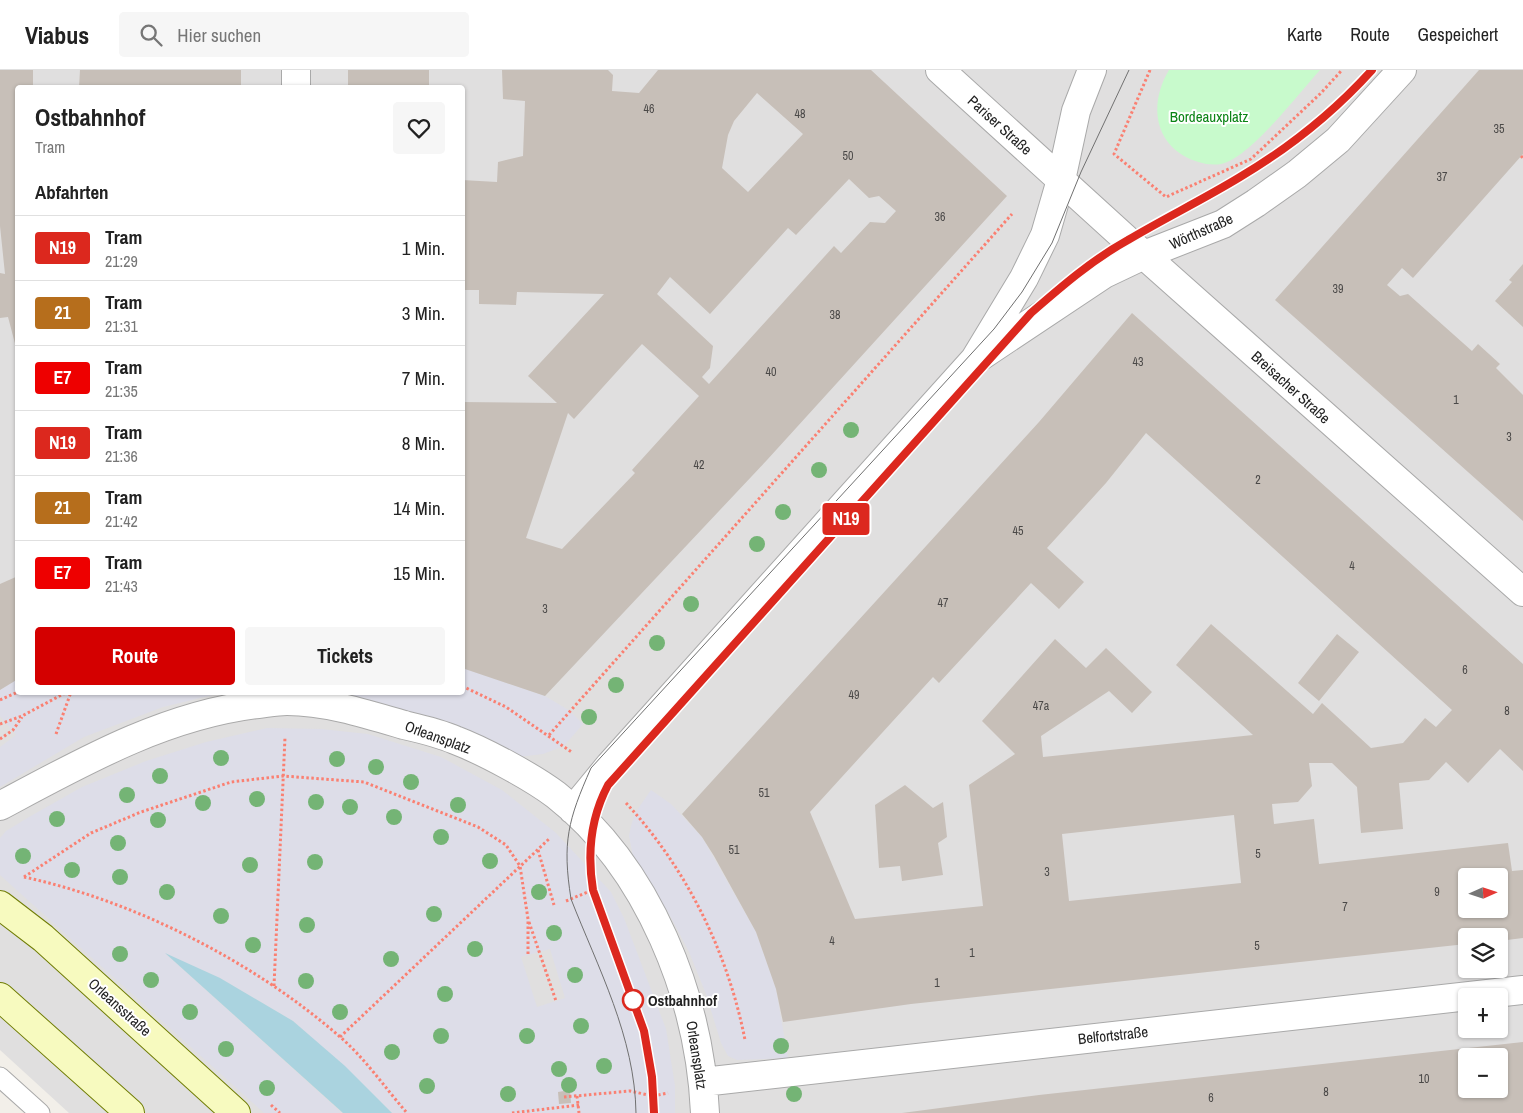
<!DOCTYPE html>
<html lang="de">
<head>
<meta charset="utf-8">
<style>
  body { margin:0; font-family:"Archivo Narrow",sans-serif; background:#f6f6f6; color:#222; height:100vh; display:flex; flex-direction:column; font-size:19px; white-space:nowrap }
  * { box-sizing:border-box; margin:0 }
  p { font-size:16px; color:#767676 }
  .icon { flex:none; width:28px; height:28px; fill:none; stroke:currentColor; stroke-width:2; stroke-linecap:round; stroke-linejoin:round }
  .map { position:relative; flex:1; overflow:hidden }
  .panel { position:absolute; left:15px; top:15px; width:450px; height:610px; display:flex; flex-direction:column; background:#fff; border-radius:5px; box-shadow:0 1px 4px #0004 }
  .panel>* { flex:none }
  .badge { padding:0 10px; border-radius:4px; font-size:18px; line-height:32px }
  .needle { width:32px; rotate:87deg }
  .tools { position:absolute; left:1458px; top:798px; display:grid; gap:10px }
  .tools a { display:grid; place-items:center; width:50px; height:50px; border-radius:5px; background:#fff; box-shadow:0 1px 4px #0004; font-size:25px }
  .map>.badge { position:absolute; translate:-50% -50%; box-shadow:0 0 0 2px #fff }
  h2 { padding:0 20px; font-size:19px; line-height:45px }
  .round { display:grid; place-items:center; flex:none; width:52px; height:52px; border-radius:5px; background:#f6f6f6 }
  .headline { display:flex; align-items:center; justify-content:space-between; height:85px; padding:0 20px }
  h1 { font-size:24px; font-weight:800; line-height:38px }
  .cta { display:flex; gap:10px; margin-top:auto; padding:10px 20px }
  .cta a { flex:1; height:58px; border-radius:5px; background:#d40000; color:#fff; font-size:20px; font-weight:800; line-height:58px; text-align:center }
  .cta a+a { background:#f6f6f6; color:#222 }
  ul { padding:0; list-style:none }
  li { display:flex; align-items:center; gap:15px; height:65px; padding:0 20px; border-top:1px solid #e0e0e0 }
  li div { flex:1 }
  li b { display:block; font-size:19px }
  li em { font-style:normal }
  li .badge { min-width:55px; font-weight:700; text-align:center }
  header { display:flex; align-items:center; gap:30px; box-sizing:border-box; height:70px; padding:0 25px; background:#fff; border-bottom:1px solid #e0e0e0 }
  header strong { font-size:24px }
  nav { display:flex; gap:28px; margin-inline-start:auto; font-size:18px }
  .search { width:350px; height:45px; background:#f6f6f6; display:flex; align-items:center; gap:12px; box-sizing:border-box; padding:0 18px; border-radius:5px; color:#767676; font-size:19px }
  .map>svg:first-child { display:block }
  .residential { fill:#e0dfdf; fill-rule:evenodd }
  .park { fill:#c8facc }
  .plaza { fill:#dddde8; fill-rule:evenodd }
  .water { fill:#aad3df }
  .building { fill:#c7bfb8; fill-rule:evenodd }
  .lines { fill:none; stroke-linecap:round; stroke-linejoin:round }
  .lane-casing { stroke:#a9a9a9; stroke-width:21 }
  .street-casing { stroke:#a9a9a9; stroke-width:30 }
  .secondary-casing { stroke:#707d05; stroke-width:30 }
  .path { stroke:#fa8072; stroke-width:3; stroke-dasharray:2.5 2.5; stroke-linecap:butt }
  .lane { stroke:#fff; stroke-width:19 }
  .street { stroke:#fff; stroke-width:28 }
  .secondary { stroke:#f7fabf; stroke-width:28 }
  .tram { stroke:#707070; stroke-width:1 }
  .tree { fill:#74b475 }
  .line-casing { stroke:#fff; stroke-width:11 }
  .line { stroke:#dc281e; stroke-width:8 }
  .stop-dot { fill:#fff; stroke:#dc281e; stroke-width:2.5 }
  .labels { text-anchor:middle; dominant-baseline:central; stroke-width:4; stroke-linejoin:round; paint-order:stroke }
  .number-label { font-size:12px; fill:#4b4948 }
  .park-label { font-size:15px; fill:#0c8416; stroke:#fff }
  .street-label { font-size:15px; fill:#222; stroke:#fff }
  .stop-label { font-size:15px; font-weight:bold; fill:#222; stroke:#fff; text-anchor:start }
</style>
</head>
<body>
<header>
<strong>Viabus</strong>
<div class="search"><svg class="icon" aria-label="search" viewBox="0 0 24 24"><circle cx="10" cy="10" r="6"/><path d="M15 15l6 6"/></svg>Hier suchen</div>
<nav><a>Karte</a><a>Route</a><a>Gespeichert</a></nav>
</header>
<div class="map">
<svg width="1523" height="1043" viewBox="0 0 1523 1043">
  <rect width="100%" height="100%" fill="#f2efe9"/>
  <path class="residential" d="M0 0H1523V1043H69L0 980ZM18 18H462V622H18ZM1466 806H1499V839H1466ZM1466 866H1499V899H1466ZM1466 926H1499V959H1466ZM1466 986H1499V1019H1466Z"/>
  <path class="park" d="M1169 0H1320C1299 23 1250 88 1221 94 1208 96 1195 92 1184 86 1152 67 1151 30 1169 0Z"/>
  <path class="plaza" d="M463 598 545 626 570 641 583 654 564 676 543 684 518 687 431 648 397 638 319 623 462 622Z
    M17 609 18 622 221 623 163 637 84 667 0 717V677L16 665 0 646V620Z
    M267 658 321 659 368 664 441 687 502 720 556 763 611 822 624 848 666 959 675 1016V1043H392L345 997 293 951 220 908 166 884 342 1043H264L0 805V768L6 761 29 747 82 717 146 691 206 672ZM550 879 565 928 537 937 521 887Z
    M651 720 671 734 702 767 756 862 776 919 788 988 737 990 728 986 721 973 706 924 689 882 668 842 638 798 633 786 629 766 631 756 635 743Z"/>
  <path class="water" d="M165 883 220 908 293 951 345 996 392 1043H343Z"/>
  <path class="building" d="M0 0H33V18H18L17 281 8 247 0 248V203L5 204 0 156Z
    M80 0H241V18H79Z
    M348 0H429V18H348Z
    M502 0H608L613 5 612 21 639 23 658 0H871L1007 126 767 390 545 626 462 598V332L557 333 528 306 604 224 517 222 516 235 479 234V220H462V110L497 112 498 92 523 86 525 31 503 29ZM757 23 803 64 748 122 722 98 728 65 734 51ZM849 109 869 128 879 126 896 141 885 153 870 152 841 183 834 176 709 314 702 307 710 298 713 276 657 224 670 207 710 244 788 158 796 165ZM642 274 699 326 632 400 635 403 562 479 526 468 568 343 574 349Z
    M1479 0H1523V84L1413 208 1402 198 1387 215 1400 226 1408 224 1472 281 1478 274 1500 294 1496 298 1523 325V451L1275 230Z
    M1523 194V257L1495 231 1512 212 1509 210Z
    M1132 243 1523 594V701L1500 679 1468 713 1446 692 1429 710 1399 713 1403 759 1361 763 1357 717 1332 693H1309L1312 716 1298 732 1272 734 1274 754 1314 749 1319 794 1508 773 1512 801 1523 800V868L1499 871V866H1466V874L911 934 783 952 776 919 756 862 714 786 702 767 682 744 1039 352ZM1146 363 1452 640 1436 657 1425 648 1403 673 1371 678 1322 633 1313 644 1211 554 1176 595 1253 665 1043 687 1041 666 1109 621 1132 643 1152 622 1106 578 1086 598 1055 569 982 651 1015 684 969 715 983 836 855 849 810 742 933 607 939 613 1031 513 1059 539 1084 512 1047 478 1106 413ZM1234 745 1241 813 1069 831 1062 764ZM1466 806H1499V839H1466Z
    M18 506V609L0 620V514Z
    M1337 564 1359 582 1319 631 1298 613Z
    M905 715 933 738 943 732 947 767 938 773 943 805 902 811 900 796 879 798 875 735Z
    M1523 972V1043H902L1039 1025ZM1466 986H1499V1019H1466Z
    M570 1020 571 1033 559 1034 558 1022Z"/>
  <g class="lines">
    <defs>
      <path id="lane" d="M0 1007 40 1043"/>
      <path id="street" d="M940 0 1127 170 1523 522
        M296 18V0
        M981 286 1104 204 1144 185 1223 154 1256 133 1297 104 1338 70 1402 0
        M0 736C82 692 165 645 258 634 267 633 277 631 287 631 326 631 367 644 404 655 421 659 439 663 455 670 484 681 532 707 556 725 649 798 700 928 705 1043
        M573 740 610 695 975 289 1024 208 1045 165 1061 110 1076 41 1092 0
        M703 1012 1523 920"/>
      <path id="secondary" d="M0 835 43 868 236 1043
        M0 927 130 1043"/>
    </defs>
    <use href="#lane" class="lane-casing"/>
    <use href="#street" class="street-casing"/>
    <use href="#secondary" class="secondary-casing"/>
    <path class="path" d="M1150 0 1114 84 1166 127 1251 89 1321 23 1342 0
      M1521 86 1523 88
      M462 616 506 637 573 683
      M0 630 18 622
      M0 654 22 646 67 622
      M56 664 71 622
      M549 665 1012 144
      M0 669 13 660 22 647
      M626 733C687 799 728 883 745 970
      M538 780 554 835
      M24 807 91 763 141 742 231 712 283 706 364 712 478 757 506 775 520 796 528 849V885
      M24 807C135 831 254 892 339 966 364 987 386 1019 407 1043
      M566 831 595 819
      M529 852 556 931
      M274 916 285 667
      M340 967 550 768
      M577 1026 579 1043
      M564 1027 630 1021 653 1026 668 1023
      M271 1035 280 1043
      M512 1043 579 1035"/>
    <use href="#lane" class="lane"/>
    <use href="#street" class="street"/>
    <use href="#secondary" class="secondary"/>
    <path class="tram" d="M636 1043C635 967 598 898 571 829 562 772 568 750 591 698L994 259 1022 222 1052 173 1081 102 1129 0
      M654 1043 652 1007 644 961 593 820C587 783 590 749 608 715L1031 243C1062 216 1093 190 1128 170 1165 148 1204 129 1240 107 1289 78 1334 42 1372 0"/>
  </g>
  <g class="tree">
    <circle cx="851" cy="360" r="8"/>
    <circle cx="819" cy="400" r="8"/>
    <circle cx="783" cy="442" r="8"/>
    <circle cx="757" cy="474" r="8"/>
    <circle cx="691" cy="534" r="8"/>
    <circle cx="657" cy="573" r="8"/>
    <circle cx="616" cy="615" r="8"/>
    <circle cx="589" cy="647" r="8"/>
    <circle cx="221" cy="688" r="8"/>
    <circle cx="337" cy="689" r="8"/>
    <circle cx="376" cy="697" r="8"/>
    <circle cx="160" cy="706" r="8"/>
    <circle cx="411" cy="712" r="8"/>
    <circle cx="127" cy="725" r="8"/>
    <circle cx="257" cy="729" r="8"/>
    <circle cx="316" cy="732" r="8"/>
    <circle cx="203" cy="733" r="8"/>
    <circle cx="458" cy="735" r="8"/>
    <circle cx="350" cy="737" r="8"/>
    <circle cx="394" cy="747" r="8"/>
    <circle cx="57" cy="749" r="8"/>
    <circle cx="158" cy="750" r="8"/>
    <circle cx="441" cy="767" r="8"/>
    <circle cx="118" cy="773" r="8"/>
    <circle cx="23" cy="786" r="8"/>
    <circle cx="490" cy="791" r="8"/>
    <circle cx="315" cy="792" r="8"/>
    <circle cx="250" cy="795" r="8"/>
    <circle cx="72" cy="800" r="8"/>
    <circle cx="120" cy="807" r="8"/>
    <circle cx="167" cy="822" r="8"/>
    <circle cx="539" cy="822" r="8"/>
    <circle cx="434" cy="844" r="8"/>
    <circle cx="221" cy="846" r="8"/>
    <circle cx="307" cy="855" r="8"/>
    <circle cx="554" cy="863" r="8"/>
    <circle cx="253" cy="875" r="8"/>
    <circle cx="475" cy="879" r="8"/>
    <circle cx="120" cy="884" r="8"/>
    <circle cx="391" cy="889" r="8"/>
    <circle cx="575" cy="905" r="8"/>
    <circle cx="151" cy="910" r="8"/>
    <circle cx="306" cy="911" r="8"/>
    <circle cx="445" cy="924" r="8"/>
    <circle cx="190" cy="942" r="8"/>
    <circle cx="340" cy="942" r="8"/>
    <circle cx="581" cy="956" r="8"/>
    <circle cx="441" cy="966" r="8"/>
    <circle cx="527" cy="966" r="8"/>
    <circle cx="781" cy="976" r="8"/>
    <circle cx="226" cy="979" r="8"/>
    <circle cx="392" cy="982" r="8"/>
    <circle cx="604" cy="996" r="8"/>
    <circle cx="559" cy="999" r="8"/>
    <circle cx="569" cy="1015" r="8"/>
    <circle cx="427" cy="1016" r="8"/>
    <circle cx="267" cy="1018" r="8"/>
    <circle cx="508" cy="1024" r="8"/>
    <circle cx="794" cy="1024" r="8"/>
  </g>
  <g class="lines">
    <defs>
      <path id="line" d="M654 1043 652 1007 644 961 593 820C587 783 590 749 608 715L1031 243C1062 216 1092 190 1128 170 1165 148 1204 129 1240 107 1289 78 1334 42 1372 0"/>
    </defs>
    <use href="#line" class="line-casing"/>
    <use href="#line" class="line"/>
  </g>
  <circle class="stop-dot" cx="633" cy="930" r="10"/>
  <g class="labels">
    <g class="number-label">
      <text x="649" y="39">46</text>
      <text x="800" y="44">48</text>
      <text x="1499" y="59">35</text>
      <text x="848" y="86">50</text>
      <text x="1442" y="107">37</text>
      <text x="940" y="147">36</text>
      <text x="1338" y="219">39</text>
      <text x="835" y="245">38</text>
      <text x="1138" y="292">43</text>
      <text x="771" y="302">40</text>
      <text x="1456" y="330">1</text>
      <text x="1509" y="367">3</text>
      <text x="699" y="395">42</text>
      <text x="1258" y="410">2</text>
      <text x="1018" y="461">45</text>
      <text x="1352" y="496">4</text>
      <text x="943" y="533">47</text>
      <text x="545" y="539">3</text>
      <text x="1465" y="600">6</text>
      <text x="854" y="625">49</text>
      <text x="1041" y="636">47a</text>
      <text x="1507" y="641">8</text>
      <text x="764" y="723">51</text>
      <text x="734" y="780">51</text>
      <text x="1258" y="784">5</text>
      <text x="1047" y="802">3</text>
      <text x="1437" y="822">9</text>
      <text x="1345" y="837">7</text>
      <text x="832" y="871">4</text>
      <text x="1257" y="876">5</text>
      <text x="972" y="883">1</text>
      <text x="937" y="913">1</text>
      <text x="1424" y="1009">10</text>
      <text x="1326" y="1022">8</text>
      <text x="1211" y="1028">6</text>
    </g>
    <g class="park-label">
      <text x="1209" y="46">Bordeauxplatz</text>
    </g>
    <g class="street-label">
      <text transform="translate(1000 55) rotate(42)">Pariser Straße</text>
      <text transform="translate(1201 161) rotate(-24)">Wörthstraße</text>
      <text transform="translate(1291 317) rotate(42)">Breisacher Straße</text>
      <text transform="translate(438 667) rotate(20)">Orleansplatz</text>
      <text transform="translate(120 937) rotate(42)">Orleansstraße</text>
      <text transform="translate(1113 965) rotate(-6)">Belfortstraße</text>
      <text transform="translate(697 985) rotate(81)">Orleansplatz</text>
    </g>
    <g class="stop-label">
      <text x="648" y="930">Ostbahnhof</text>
    </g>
  </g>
</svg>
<div class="tools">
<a><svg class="needle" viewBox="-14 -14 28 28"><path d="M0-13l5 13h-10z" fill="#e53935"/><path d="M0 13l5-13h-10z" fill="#767676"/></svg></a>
<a><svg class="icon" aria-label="layers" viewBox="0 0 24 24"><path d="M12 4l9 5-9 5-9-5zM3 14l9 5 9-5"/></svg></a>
<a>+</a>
<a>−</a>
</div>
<b class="badge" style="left:846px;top:449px;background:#dc281e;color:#fff">N19</b>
<section class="panel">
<div class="headline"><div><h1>Ostbahnhof</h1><p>Tram</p></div><a class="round"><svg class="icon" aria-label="heart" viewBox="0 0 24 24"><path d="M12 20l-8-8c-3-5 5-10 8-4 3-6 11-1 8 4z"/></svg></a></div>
<h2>Abfahrten</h2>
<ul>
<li><span class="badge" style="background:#dc281e;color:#fff">N19</span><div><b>Tram</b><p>21:29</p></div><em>1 Min.</em></li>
<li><span class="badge" style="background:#b66e1c;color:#fff">21</span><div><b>Tram</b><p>21:31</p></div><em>3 Min.</em></li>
<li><span class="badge" style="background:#e00;color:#fff">E7</span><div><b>Tram</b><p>21:35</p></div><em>7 Min.</em></li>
<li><span class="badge" style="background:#dc281e;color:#fff">N19</span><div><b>Tram</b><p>21:36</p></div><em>8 Min.</em></li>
<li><span class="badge" style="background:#b66e1c;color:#fff">21</span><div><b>Tram</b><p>21:42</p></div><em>14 Min.</em></li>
<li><span class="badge" style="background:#e00;color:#fff">E7</span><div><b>Tram</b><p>21:43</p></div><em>15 Min.</em></li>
</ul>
<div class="cta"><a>Route</a><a>Tickets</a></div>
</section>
</div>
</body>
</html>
